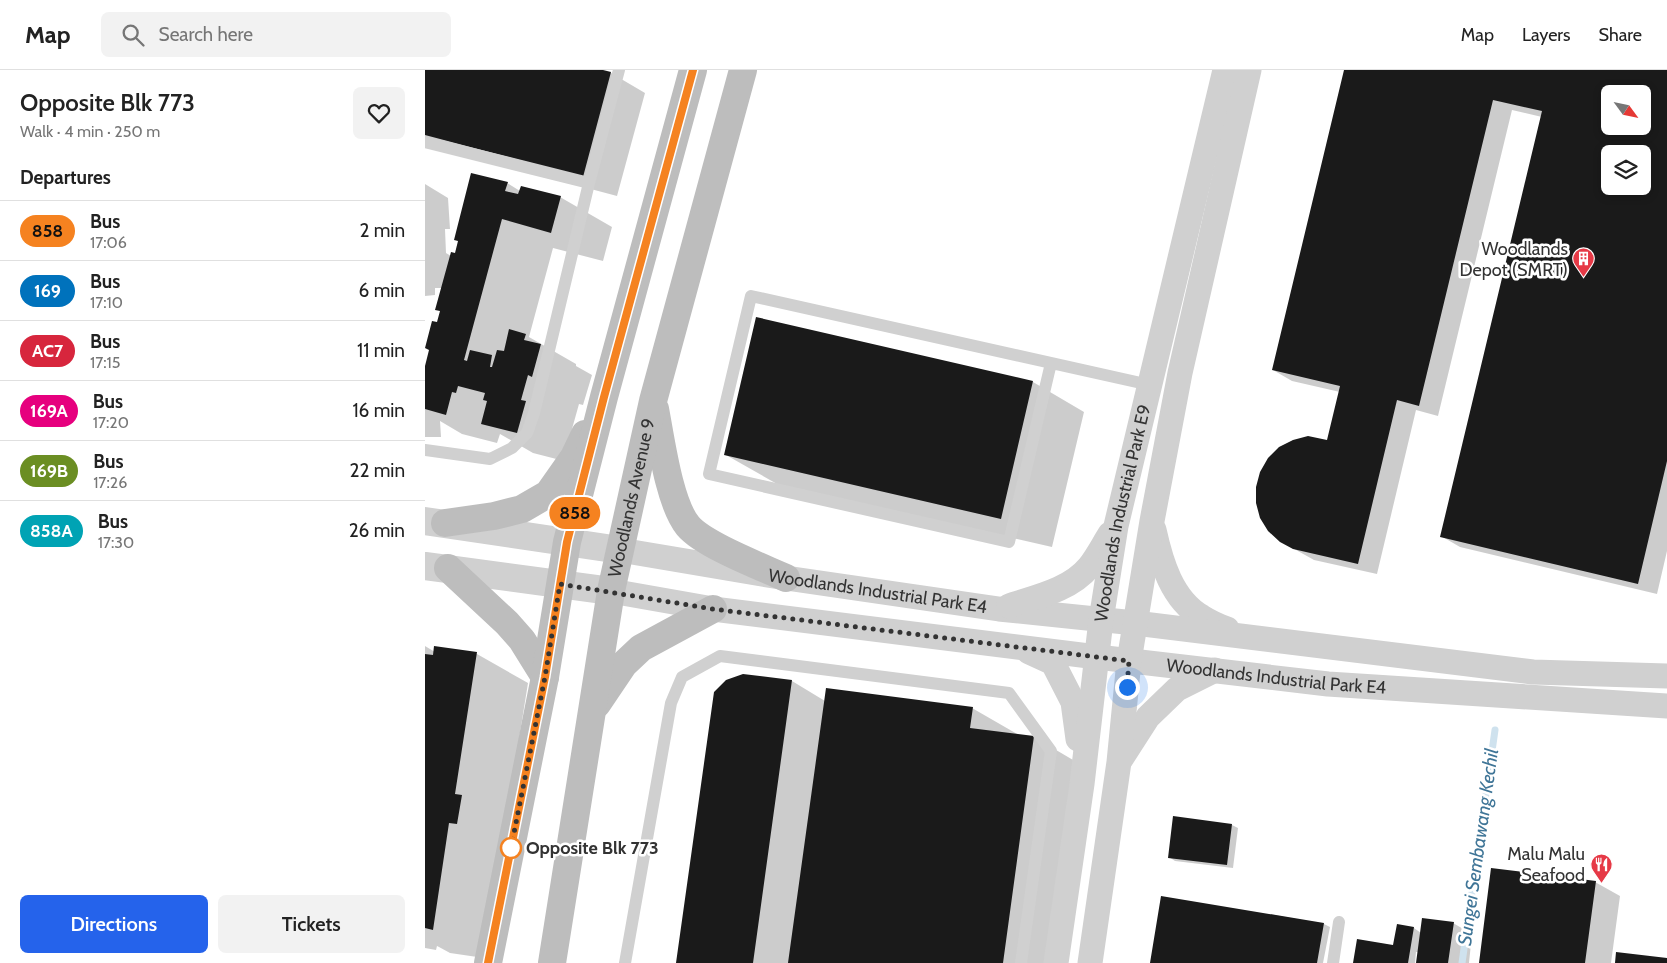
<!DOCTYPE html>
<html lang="en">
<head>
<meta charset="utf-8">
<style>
  body { margin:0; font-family:Cabin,sans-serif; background:#f2f2f2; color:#222; height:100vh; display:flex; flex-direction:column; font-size:19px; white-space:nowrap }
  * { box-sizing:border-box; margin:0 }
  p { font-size:16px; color:#767676 }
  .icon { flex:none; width:28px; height:28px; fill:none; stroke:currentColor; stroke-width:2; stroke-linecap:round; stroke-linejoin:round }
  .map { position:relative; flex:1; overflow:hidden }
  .panel { display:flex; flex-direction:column; background:#fff; width:425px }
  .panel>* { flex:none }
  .badge { padding:0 10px; border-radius:16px; font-size:18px; line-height:32px }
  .needle { width:32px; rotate:123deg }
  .tools { position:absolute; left:1176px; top:15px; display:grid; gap:10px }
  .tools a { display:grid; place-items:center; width:50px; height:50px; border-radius:8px; background:#fff; box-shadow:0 2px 8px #0003; font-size:25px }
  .you { position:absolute; width:25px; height:25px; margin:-12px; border:4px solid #fff; border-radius:50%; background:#1a73e8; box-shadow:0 0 0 8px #1a73e833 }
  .map>.badge { position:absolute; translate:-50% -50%; box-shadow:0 0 0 2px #fff }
  h2 { padding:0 20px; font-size:19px; line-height:45px }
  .round { display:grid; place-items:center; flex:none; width:52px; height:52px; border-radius:8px; background:#f2f2f2 }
  .head { display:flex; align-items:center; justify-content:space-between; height:85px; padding:0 20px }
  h1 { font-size:24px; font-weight:600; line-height:38px }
  .button { display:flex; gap:10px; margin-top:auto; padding:10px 20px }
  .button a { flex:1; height:58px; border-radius:8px; background:#2563eb; color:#fff; font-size:20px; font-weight:600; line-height:58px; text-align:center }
  .button a+a { background:#f2f2f2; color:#222 }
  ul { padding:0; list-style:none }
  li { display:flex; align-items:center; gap:15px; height:60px; padding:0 20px; border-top:1px solid #e0e0e0 }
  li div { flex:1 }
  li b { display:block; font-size:19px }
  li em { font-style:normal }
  li .badge { min-width:55px; font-weight:700; text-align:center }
  header { display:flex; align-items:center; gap:30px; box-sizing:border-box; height:70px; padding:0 25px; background:#fff; border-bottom:1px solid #e0e0e0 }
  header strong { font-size:24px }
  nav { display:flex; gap:28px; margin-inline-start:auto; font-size:18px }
  .search { width:350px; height:45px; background:#f2f2f2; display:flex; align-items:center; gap:12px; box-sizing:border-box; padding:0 18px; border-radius:8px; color:#767676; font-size:19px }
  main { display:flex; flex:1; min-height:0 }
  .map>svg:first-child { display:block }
  .shadow { fill:#0003; fill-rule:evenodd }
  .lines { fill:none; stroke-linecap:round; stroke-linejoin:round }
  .stream { stroke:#cfe2ee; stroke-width:7 }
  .building { fill:#1a1a1a; fill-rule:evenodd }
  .service { stroke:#d0d0d0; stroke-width:12 }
  .minor { stroke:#d0d0d0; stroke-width:25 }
  .tertiary { stroke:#d0d0d0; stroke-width:28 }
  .secondary { stroke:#bdbdbd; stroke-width:28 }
  .line-casing { stroke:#fff; stroke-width:11 }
  .line { stroke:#f58220; stroke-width:8 }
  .walk { stroke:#333; stroke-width:5; stroke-dasharray:0 9 }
  .stop-dot { fill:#fff; stroke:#f58220; stroke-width:2.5 }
  .labels { text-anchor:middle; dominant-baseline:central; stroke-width:5; stroke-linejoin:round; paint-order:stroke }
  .poi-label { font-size:18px; fill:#333; stroke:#fff; text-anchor:end }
  .street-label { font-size:18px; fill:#333; stroke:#fff }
  .stop-label { font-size:18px; font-weight:bold; fill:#333; stroke:#fff; text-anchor:start }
  .water-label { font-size:19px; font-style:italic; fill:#3f7597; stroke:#fff }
</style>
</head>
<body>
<header>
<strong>Map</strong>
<div class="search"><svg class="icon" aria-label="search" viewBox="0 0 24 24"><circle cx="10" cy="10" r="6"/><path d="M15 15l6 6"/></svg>Search here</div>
<nav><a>Map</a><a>Layers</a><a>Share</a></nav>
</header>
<main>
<section class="panel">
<div class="head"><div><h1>Opposite Blk 773</h1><p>Walk · 4 min · 250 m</p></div><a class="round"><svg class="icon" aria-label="heart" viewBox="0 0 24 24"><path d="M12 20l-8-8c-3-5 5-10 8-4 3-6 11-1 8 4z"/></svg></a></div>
<h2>Departures</h2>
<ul>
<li><span class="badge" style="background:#f58220;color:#111">858</span><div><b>Bus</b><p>17:06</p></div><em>2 min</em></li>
<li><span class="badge" style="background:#0072bc;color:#fff">169</span><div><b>Bus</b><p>17:10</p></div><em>6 min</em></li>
<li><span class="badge" style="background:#d7263d;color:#fff">AC7</span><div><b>Bus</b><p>17:15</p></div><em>11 min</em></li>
<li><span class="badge" style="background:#e6007e;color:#fff">169A</span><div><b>Bus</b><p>17:20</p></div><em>16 min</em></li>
<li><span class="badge" style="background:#6b8e23;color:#fff">169B</span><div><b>Bus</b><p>17:26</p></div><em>22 min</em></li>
<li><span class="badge" style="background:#00a3b4;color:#fff">858A</span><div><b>Bus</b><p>17:30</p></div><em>26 min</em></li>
</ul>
<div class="button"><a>Directions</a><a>Tickets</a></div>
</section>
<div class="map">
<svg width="1242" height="893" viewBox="0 0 1242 893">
  <rect width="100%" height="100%" fill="#fff"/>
  <path class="shadow" d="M0 0H173L186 3 220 23 192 126 0 75Z
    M920 0H1242V481L1232 524 1035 477 1016 466 1117 47 1087 40 1013 346 991 340 952 504 889 490 855 471 903 372 915 322 867 311 848 300ZM1185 24H1218V56H1185ZM1185 84H1218V116H1185Z
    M82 113 95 121 135 127 187 157 178 191 128 178 104 267 151 294V296L167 305 158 335 154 334 147 359 143 392 108 383 75 364 72 373 37 364 15 351 16 367H0V301L16 241 17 218H10V225L0 226V114L23 128 25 159H20L21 183 26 186 31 184Z
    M608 312 659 342 627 477 352 414 301 385Z
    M0 576 10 582V577L52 584 103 613 59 888 25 883 14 877 12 876 11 880 0 878Z
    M318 605 367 611 400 631 547 638 594 665 609 667 660 697 633 893H252Z
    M807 755 813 758 808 798 750 791 744 787Z
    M1170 812 1195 826 1186 893H1055Z
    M843 844 899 854 905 857 898 893H726Z
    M1028 853 1047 864 1044 893H992L994 882H991L990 893H929L969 877 973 856 989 858 996 863Z"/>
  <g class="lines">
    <path class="stream" d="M1037 893 1070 660"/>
  </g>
  <path class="building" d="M0 0H178L186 2 158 107 0 65Z
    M919 0H1242V391L1213 514 1015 467 1117 41 1068 30 994 336 972 330 933 494 868 479 855 472 843 461 835 448 831 433V417L835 402 843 388 854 377 868 370 883 366 902 370 915 316 847 300ZM1185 24H1218V56H1185ZM1185 84H1218V116H1185Z
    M46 103 83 112 80 121 93 124 96 116 136 126 126 163 77 149 39 290 42 291 45 280 67 285 65 297H67L72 280 79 281 84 259 101 264 99 270 116 274 107 307 103 305 96 330 101 331 92 363 56 354 62 331 58 330 60 323 33 316 31 323 27 322 21 345 0 339V296L4 280 0 278 7 251 12 252 15 241 10 240 26 182 30 183 33 171 29 170Z
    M331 247 608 311 576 449 299 385Z
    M9 576 52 582 30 724 37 725 32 754 24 753 8 860 0 858V584L8 585Z
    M318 604 367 610 328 893H251L289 622 301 610Z
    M401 618 548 637 545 658 609 666 578 893H363Z
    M748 746 807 754 802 795 743 788Z
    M1066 798 1171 811 1160 893H1054Z
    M736 826 899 853 892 893H725Z
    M997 848 1029 852 1023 893H991Z
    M972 854 989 857 983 893H928L932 869 968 875Z
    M1191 882 1242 888V893H1190Z"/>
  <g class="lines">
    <path class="service" d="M0 72 164 113
      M626 293 584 472 284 404 326 226 725 315
      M0 380 65 389 87 378 102 363 109 343 164 113 194 0
      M200 893 246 633 257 607 295 586 584 623 626 681 596 893
      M908 893 914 852"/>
    <g class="minor">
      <path d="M729 460C736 492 747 530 777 547 785 552 794 556 802 559"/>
      <path id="s1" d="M195 480 361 508 574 539 710 553 1108 602 1242 606"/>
      <path id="s2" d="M186 521 288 539 672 587 903 614 1242 636"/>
      <path d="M584 536C611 527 645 520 664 497 672 487 678 475 685 464"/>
      <path d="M604 582 628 593 648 632 653 669"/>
      <path d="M696 689 723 647 752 619 790 600"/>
      <path id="s3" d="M631 893 657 714 676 550 691 456 800 0"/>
      <path d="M665 893 694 692 704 591 727 451 755 303 824 0"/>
    </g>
    <path class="tertiary" d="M0 451 195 480
      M0 496 186 521"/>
    <g class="secondary">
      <path d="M230 339C236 370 244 433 263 456 279 475 337 497 361 508"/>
      <path d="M20 453 69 446 97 439 123 424 149 387 160 364"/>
      <path d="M23 498 82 553 97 570 120 607"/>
      <path d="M172 634 199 594 216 578 288 539"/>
      <path d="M63 893 120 607 142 472 179 327 268 0"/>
      <path id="s4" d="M127 893 186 521 228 331 318 0"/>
    </g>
  </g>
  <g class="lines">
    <defs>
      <path id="line" d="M63 893 120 607 142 472 179 327 268 0"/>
    </defs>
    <use href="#line" class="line-casing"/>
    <use href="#line" class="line"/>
    <path class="walk" d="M86 778 120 607 135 514 288 539 704 591 702 617"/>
  </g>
  <defs>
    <symbol id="building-pin" viewBox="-11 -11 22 30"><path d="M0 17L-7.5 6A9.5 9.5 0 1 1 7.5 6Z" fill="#e63946" stroke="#fff"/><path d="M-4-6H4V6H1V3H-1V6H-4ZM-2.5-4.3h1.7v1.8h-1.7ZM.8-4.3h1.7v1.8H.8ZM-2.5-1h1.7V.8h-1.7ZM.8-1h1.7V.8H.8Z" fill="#fff"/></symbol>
    <symbol id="restaurant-pin" viewBox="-11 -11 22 30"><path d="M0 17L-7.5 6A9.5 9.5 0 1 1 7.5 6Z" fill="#e63946" stroke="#fff"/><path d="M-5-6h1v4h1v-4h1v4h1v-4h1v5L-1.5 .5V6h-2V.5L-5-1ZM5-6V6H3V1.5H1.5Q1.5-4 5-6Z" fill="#fff"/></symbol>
  </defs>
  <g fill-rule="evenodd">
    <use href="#building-pin" x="1146" y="176" width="25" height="34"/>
    <use href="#restaurant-pin" x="1164" y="782" width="25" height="34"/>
  </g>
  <circle class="stop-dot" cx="86" cy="778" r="10"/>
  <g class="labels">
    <g class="poi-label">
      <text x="1143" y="179">Woodlands<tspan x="1143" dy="21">Depot (SMRT)</tspan></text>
      <text x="1160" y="784">Malu Malu<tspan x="1160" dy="21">Seafood</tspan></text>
    </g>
    <g class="street-label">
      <text stroke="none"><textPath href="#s4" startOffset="472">Woodlands Avenue 9</textPath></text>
      <text stroke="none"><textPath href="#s3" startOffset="455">Woodlands Industrial Park E9</textPath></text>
      <text stroke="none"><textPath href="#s1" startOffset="261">Woodlands Industrial Park E4</textPath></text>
      <text stroke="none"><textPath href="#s2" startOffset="671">Woodlands Industrial Park E4</textPath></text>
    </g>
    <g class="stop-label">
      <text x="101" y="778">Opposite Blk 773</text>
    </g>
    <g class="water-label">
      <text transform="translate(1053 777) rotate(-82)">Sungei Sembawang Kechil</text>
    </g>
  </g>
</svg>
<div class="tools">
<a><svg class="needle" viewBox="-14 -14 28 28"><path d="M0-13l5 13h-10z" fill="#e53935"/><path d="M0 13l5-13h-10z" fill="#767676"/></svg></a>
<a><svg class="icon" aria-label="layers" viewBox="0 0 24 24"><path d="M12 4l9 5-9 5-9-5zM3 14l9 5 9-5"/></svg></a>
</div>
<div class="you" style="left:702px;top:617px"></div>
<b class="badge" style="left:150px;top:443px;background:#f58220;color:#111">858</b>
</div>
</main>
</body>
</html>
